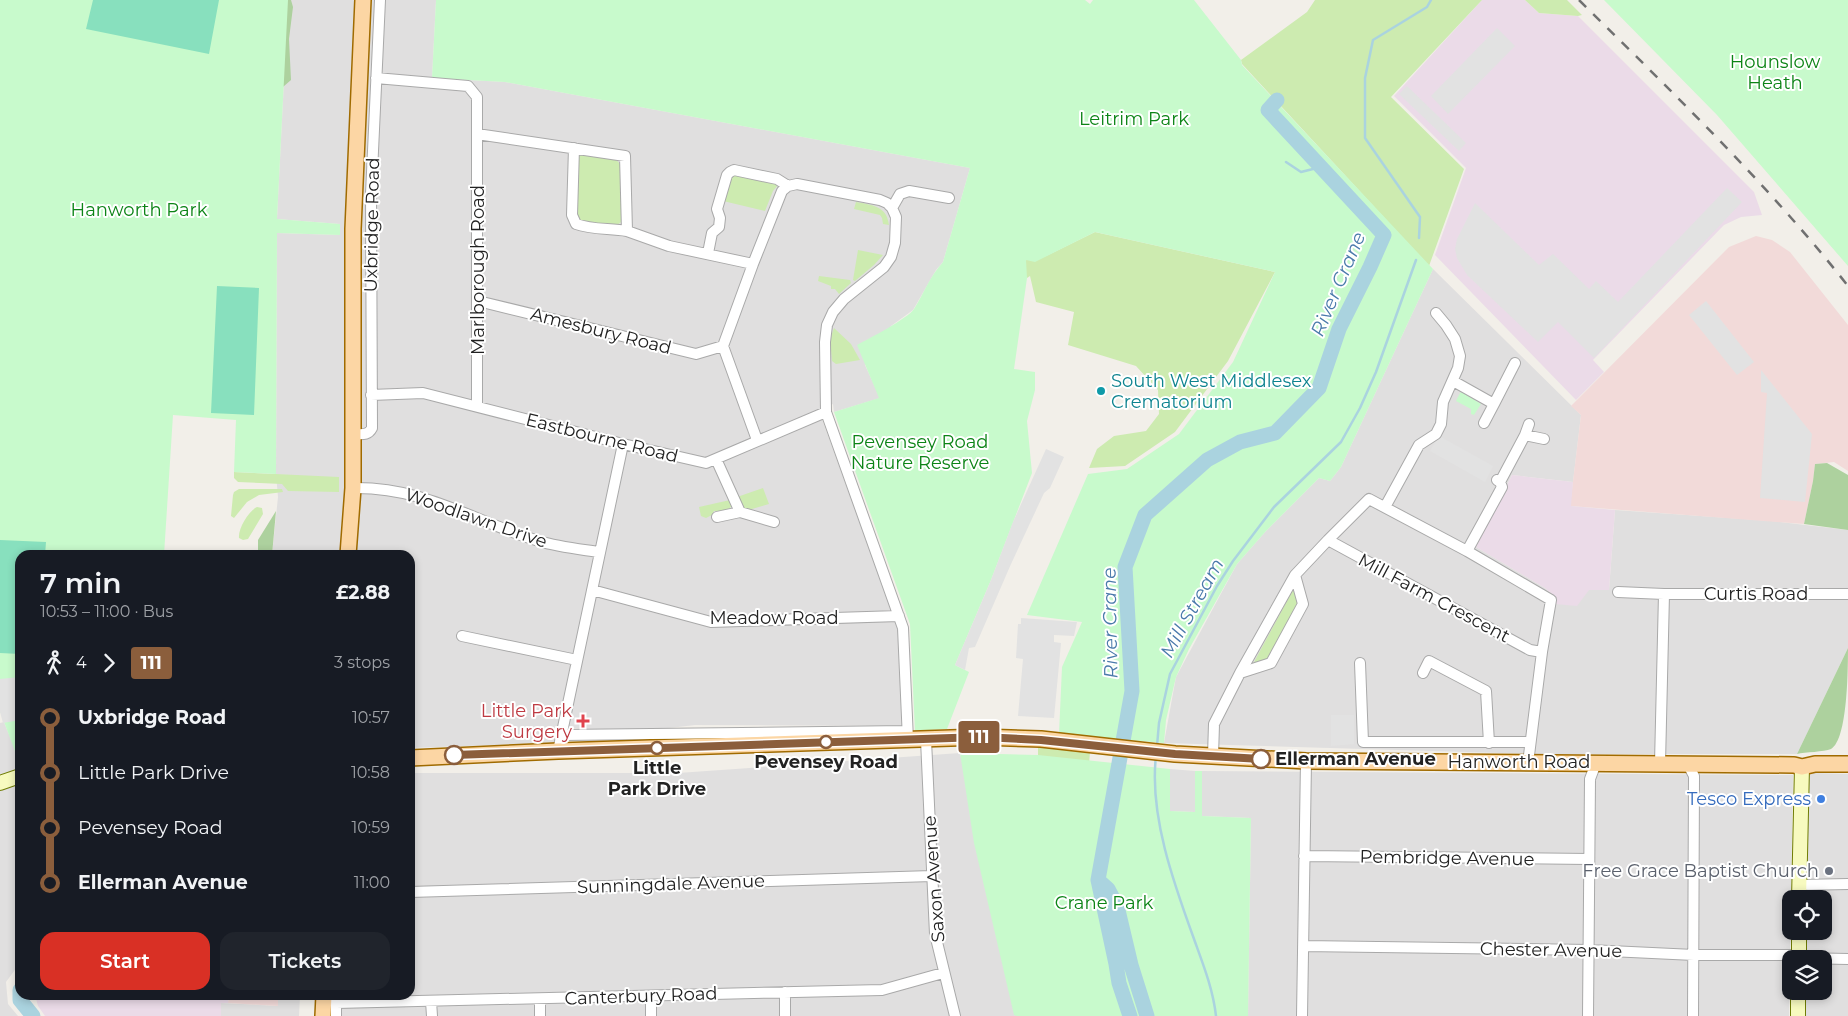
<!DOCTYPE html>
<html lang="en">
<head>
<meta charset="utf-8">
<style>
  body { margin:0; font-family:Montserrat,sans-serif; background:#20242c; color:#f1f3f6; height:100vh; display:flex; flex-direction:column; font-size:19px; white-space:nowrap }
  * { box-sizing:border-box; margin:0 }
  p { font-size:16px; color:#9ea1a6 }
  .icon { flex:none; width:28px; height:28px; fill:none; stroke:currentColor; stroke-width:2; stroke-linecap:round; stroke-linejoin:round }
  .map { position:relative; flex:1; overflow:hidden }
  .drawer { position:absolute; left:15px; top:550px; width:400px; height:450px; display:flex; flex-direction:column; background:#171b24; border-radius:15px; box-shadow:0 2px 8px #0003 }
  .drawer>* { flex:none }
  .badge { padding:0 10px; border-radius:4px; font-size:18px; line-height:32px }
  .controls { position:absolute; left:1782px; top:890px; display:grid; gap:10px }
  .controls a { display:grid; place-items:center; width:50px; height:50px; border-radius:10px; background:#171b24; box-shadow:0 2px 8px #0003; font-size:25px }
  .map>.badge { position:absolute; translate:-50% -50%; box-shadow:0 0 0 2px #fff }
  .legs { display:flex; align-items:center; gap:8px; height:55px; padding:0 25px; font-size:16px }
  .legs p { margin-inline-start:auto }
  .headline { display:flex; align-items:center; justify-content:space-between; height:85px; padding:0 25px }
  h1 { font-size:28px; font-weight:600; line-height:38px }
  .action { display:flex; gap:10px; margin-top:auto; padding:10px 25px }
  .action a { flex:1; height:58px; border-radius:15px; background:#d93025; color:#fff; font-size:20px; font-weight:600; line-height:58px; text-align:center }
  .action a+a { background:#20242c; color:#f1f3f6 }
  ul { padding:0 25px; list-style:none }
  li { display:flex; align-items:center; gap:18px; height:55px; font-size:19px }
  li i { display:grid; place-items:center; width:8px; height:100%; margin:0 6px; background:currentColor }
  li i::after { content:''; width:12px; height:12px; margin:-6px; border:4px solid; border-radius:50%; background:#171b24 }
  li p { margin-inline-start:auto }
  li:first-child i { background:linear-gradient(#0000 50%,currentColor 0) }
  li:last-child i { background:linear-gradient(currentColor 50%,#0000 0) }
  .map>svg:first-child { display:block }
  .residential { fill:#e0dfdf }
  .commercial { fill:#f2dad9 }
  .industrial { fill:#ebdbe8 }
  .grass { fill:#cdebb0 }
  .forest { fill:#add19e }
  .park { fill:#c8facc }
  .pitch { fill:#88e0be }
  .parking { fill:#e2e2e2 }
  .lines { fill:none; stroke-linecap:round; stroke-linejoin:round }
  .stream { stroke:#aad3df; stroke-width:2.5 }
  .river { stroke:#aad3df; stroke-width:15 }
  .street-casing { stroke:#a9a9a9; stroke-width:12 }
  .secondary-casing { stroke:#707d05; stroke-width:16 }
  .primary-casing { stroke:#a06b00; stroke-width:18 }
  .street { stroke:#fff; stroke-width:10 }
  .secondary { stroke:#f7fabf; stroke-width:14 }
  .primary { stroke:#fcd6a4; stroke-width:15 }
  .rail { stroke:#707070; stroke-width:2.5; stroke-dasharray:10 10; stroke-linecap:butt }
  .line-1-casing { stroke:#fff; stroke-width:11 }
  .line-1 { stroke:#8b5e3c; stroke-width:8 }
  .culture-dot { fill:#0f9aa8; stroke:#fff; stroke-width:2 }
  .health-dot { fill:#e0444e; stroke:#fff; stroke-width:2 }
  .stop-1-dot { fill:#fff; stroke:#8b5e3c; stroke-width:2.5 }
  .shop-dot { fill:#3f7fe0; stroke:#fff; stroke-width:2 }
  .worship-dot { fill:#6b7280; stroke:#fff; stroke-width:2 }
  .labels { text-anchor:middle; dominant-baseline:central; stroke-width:4; stroke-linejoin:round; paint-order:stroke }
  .park-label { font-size:18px; fill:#0c8416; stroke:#fff }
  .street-label { font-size:18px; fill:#222; stroke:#fff }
  .culture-label { font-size:18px; fill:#0d838f; stroke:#fff; text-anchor:start }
  .health-label { font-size:18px; fill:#be3a42; stroke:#fff; text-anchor:end }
  .stop-label { font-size:18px; font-weight:bold; fill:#222; stroke:#fff }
  .shop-label { font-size:18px; fill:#366cbe; stroke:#fff; text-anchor:end }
  .worship-label { font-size:18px; fill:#5b616d; stroke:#fff; text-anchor:end }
  .water-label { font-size:19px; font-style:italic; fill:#4a7aab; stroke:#fff }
</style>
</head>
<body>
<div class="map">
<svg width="1848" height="1016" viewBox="0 0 1848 1016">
  <rect width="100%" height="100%" fill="#f2efe9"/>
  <path class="residential" d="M288 0H436L432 78 505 82 970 168 943 262 936 270 913 310 891 326 865 365 880 398 834 412 833 404 819 411 899 629 905 726 695 725 626 733 555 726 554 743 410 748V555H272L278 497 276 474 277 233 340 235V224L277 219Z
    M1433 269 1581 415 1573 482 1512 475 1476 547 1545 588 1555 597 1589 590H1609L1615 510 1772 521 1848 530V648L1797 754H1531L1164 743 1176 677 1237 564 1266 531 1319 478 1330 481 1341 467Z
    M4 722 20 762V963L6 982 8 1004 18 1016H0V723Z
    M960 753 1017 1016H340V995H410V773H678Z
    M1802 767 1812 773 1848 774V1016H1805V991H1824V959H1804V931H1824V899H1804Z
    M1170 769 1195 771V812L1170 811Z
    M1202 771 1793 775 1789 1016H1248L1251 818 1202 816Z
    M278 995 300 996 299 1016H221V1003L278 1006Z"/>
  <path class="commercial" d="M1756 236 1772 240 1790 252 1848 325V471L1834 462 1815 464 1813 481 1804 524 1570 506 1581 415 1571 406 1729 247Z
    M229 995H278V1006L228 1003Z"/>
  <path class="industrial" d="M1482 0H1525L1539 13 1578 16 1754 192 1762 215 1741 217 1724 225 1593 360 1604 372 1576 400 1435 255 1466 168 1394 96Z
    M1512 475 1573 482 1571 506 1615 510 1609 590H1589L1577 606 1555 604V597L1545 588 1476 547Z
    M35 995H229L228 1003H221V1016H45L38 1006Z"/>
  <path class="grass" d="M1315 0H1482L1391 97 1464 169 1429 266 1242 64 1241 60 1307 12Z
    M1525 0H1567L1582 15 1578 16 1539 13Z
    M584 153C596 155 615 153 621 166L624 220 617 225C609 224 585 225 580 221 578 219 577 216 576 214L578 157Z
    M732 174 775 181 778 185 773 191 765 211 723 201Z
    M856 202C872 205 887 206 889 225L883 224 882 218 880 215 854 209Z
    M1095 232 1275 272 1228 361 1175 432 1125 466 1089 468 1097 449 1114 436 1146 431 1159 414 1158 390 1136 366 1068 345 1074 312 1036 302 1030 276 1027 278 983 269 1046 256Z
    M858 250 883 255 874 265 855 281 853 280Z
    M819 276 850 280 851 283 839 294 835 289H831V286L818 281Z
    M834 328 851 344 860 360 836 364 832 361C831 350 829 339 834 328Z
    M234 472 339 477V492L288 491 282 484 238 482 234 478Z
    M763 488 769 504 745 511 737 497Z
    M239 489H282L283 492 259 495 247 502 234 518 231 516 233 495 234 492Z
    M730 500 732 506 726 511H714L712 515 706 518 701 516 699 507Z
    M257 507 262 508 263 514 248 539 243 540 239 538C238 528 249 511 257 507Z
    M1294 588 1298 603 1269 659 1253 664Z
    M1038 747 1090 752 1087 788 1038 758Z"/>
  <path class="forest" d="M276 0H291L293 7 289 39 291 80 276 93Z
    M1827 463 1848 475V530L1804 524 1813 481 1815 464Z
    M276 511 272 555H258V540Z
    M1848 648C1848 667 1848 740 1831 749 1824 752 1805 752 1797 754Z"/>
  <path class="park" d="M0 0H288L277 219 340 224V235L277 233 276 474 234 472 236 420 173 415 164 555H20L19 762 0 711Z
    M436 0H1085L1090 4 1093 0H1194L1241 60 1242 65 1433 269 1341 467 1330 481 1319 478 1266 531 1237 564 1189 649 1176 677 1166 720 1164 743 1059 734 1062 667 1082 622 1027 615 1088 474 1127 469 1179 434 1233 362 1275 272 1095 232 1035 262 1026 260 1027 278 1014 369 1035 372V390L1027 421 1032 473 991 580 955 665 969 672 947 729 915 731 910 624 834 412 879 398 857 345C870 338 907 319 914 309 924 293 930 276 943 262L970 168 505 82 432 78Z
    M1604 0H1848V266L1717 115Z
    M1462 392 1481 404 1474 415 1471 414V409L1456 401 1460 393Z
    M960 753 1038 755 1170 769V811L1195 812V771H1202V816L1251 818 1248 1016H1017L1014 1015 974 843Z"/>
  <path class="pitch" d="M93 0H219L209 54 86 29Z
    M217 286 259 288 254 415 211 413Z
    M0 540 46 542 45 555H20V654L0 653Z"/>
  <path class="parking" d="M1497 28 1515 46 1448 114 1431 96Z
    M1407 86 1466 143 1459 151 1399 94Z
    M1727 188 1742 202 1594 358 1558 322 1538 342 1467 275 1457 258 1455 249 1457 239 1475 203 1539 265 1553 254 1589 289 1596 281 1618 302Z
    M1706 301 1754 362 1737 375 1689 315Z
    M1761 370 1812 434 1805 502 1760 498 1767 393 1761 392Z
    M1439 436 1493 466 1485 482 1430 451Z
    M1046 449 1064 457 1050 488 1044 493 1011 564 975 647 969 648 965 670 955 665 991 580 1013 522Z
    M1021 618 1077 622 1074 636 1054 635V642L1061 643 1054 718 1018 716 1023 659 1016 658 1018 624H1021Z
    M20 677V720L3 723 0 712V679Z
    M1331 715H1354V744L1331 746Z"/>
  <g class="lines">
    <path class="stream" d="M1286 162 1301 172 1321 167
      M1419 238 1420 217 1365 138V78L1373 40 1427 7 1431 0
      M1157 746 1159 723 1170 674 1217 586 1233 561 1274 507 1341 442 1360 408 1376 372 1416 260
      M1156 756C1149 815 1174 884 1194 939 1203 964 1213 989 1216 1016"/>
    <path class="river" d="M1098 880 1108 889 1117 906 1131 965 1147 1016
      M20 990V1000L33 1016
      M1130 1016 1119 983 1116 964 1098 880 1132 691 1125 567 1145 515 1207 460 1240 442 1275 433 1319 388 1339 329 1370 267 1384 235 1268 110 1277 100"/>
    <defs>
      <path id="street" d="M376 78 468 86 477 97V134L625 156 627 231 669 246 753 264 782 191 788 186 797 184 880 200 887 203 892 208 896 217 895 243 891 257 884 267 844 299 833 312 827 325 825 342 826 412 903 628 908 740
        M477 134V406
        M574 148 572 215 576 224C592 230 610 228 627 231
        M892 208 900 194 909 191 949 198
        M708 253 712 233 719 227 720 218 717 209 727 175 730 172 734 170 777 179 788 186
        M753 264 723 346 757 440
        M478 301 696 354 723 346
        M1453 381 1494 404 1484 423
        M371 395 423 393 623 444 706 463 826 412
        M1494 404 1515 363
        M353 434C361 434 368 436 372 428L371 194 380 0
        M1525 435 1529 424
        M716 459 740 512 774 522
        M1500 482 1525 435 1544 439
        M353 488C426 487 472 521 539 541 558 547 579 549 599 552
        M1385 507 1419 445 1436 434 1441 424 1443 402 1458 368 1460 356 1455 339 1446 325 1436 313
        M717 517 740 512
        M1328 540 1369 499 1467 551 1551 600 1542 652 1528 763
        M1467 551 1502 487 1500 482 1497 480
        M592 590 711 622 899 616
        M1618 592 1664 594
        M462 636 577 660
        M1360 663 1363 742H1530
        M1240 673 1271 663 1303 604 1295 575
        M1423 673 1429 661 1486 691 1489 743
        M561 735 907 731
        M926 740 935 934 955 1016
        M558 751 623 444
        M1213 756 1214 724 1240 673 1295 575 1328 540 1530 650 1542 652
        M1660 763 1664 594H1848
        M1687 763 1694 776 1693 1016
        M1304 856 1589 859
        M1799 885 1848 884
        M410 892 932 876
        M1303 946 1589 950 1694 955H1799
        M1799 958 1848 959
        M785 992V1016
        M651 996V1016
        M540 999V1016
        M431 1001 432 1016
        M336 1003 882 990 943 973
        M336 1016V995
        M1302 1016 1306 761
        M1588 1016 1590 779 1596 763"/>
      <path id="secondary" d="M0 783 20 776
        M1799 899 1802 767
        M1799 959V931
        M1798 1016V991"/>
      <path id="primary" d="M348 555 353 488V229L363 0
        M410 758 558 751 981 737 1041 739 1175 754 1306 761 1794 765 1802 767 1815 764H1848
        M323 1016 324 995"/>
    </defs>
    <use href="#street" class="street-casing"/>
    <use href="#secondary" class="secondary-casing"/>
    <use href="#primary" class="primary-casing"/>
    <use href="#street" class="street"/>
    <use href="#secondary" class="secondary"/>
    <use href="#primary" class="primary"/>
    <path class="rail" d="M1579 0C1672 92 1767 183 1848 286"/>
  </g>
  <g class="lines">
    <defs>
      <path id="line-1" d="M454 755 981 737 1041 740 1175 754 1261 759"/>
    </defs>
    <use href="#line-1" class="line-1-casing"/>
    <use href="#line-1" class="line-1"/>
  </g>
  <circle class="culture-dot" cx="1101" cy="391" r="5"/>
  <path class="health-dot" d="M580.5 713.5h5v5h5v5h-5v5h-5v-5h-5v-5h5z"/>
  <g class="stop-1-dot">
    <circle cx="826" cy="742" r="6"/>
    <circle cx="657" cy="748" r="6"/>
    <circle cx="454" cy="755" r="9"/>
    <circle cx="1261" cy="759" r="9"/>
  </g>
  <circle class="shop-dot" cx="1821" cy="799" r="5"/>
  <circle class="worship-dot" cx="1829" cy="871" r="5"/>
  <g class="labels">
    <g class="park-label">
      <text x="1775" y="62">Hounslow<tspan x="1775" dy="21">Heath</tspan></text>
      <text x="1134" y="119">Leitrim Park</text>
      <text x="139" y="210">Hanworth Park</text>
      <text x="920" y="442">Pevensey Road<tspan x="920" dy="21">Nature Reserve</tspan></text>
      <text x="1104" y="903">Crane Park</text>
    </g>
    <g class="street-label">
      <text transform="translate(372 225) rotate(-89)">Uxbridge Road</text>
      <text transform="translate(478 270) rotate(-90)">Marlborough Road</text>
      <text transform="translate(601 331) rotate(14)">Amesbury Road</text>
      <text transform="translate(602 438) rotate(14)">Eastbourne Road</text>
      <text transform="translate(476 518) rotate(19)">Woodlawn Drive</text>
      <text x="1756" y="594">Curtis Road</text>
      <text transform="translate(1434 598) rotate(28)">Mill Farm Crescent</text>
      <text x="774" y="618">Meadow Road</text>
      <text x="1519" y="762">Hanworth Road</text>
      <text transform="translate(1447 858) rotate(1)">Pembridge Avenue</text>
      <text transform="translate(934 879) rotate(-94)">Saxon Avenue</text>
      <text transform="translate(671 884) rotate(-2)">Sunningdale Avenue</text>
      <text transform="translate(1551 950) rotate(1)">Chester Avenue</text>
      <text transform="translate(641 996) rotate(-2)">Canterbury Road</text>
    </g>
    <g class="culture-label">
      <text x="1111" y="381">South West Middlesex<tspan x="1111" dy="21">Crematorium</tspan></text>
    </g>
    <g class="health-label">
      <text x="572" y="711">Little Park<tspan x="572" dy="21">Surgery</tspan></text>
    </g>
    <g class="stop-label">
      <text x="1275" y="759" text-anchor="start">Ellerman Avenue</text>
      <text x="826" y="762">Pevensey Road</text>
      <text x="657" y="768">Little<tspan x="657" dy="21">Park Drive</tspan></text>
    </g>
    <g class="shop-label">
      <text x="1811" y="799">Tesco Express</text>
    </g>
    <g class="worship-label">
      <text x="1819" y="871">Free Grace Baptist Church</text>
    </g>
    <g class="water-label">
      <text transform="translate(1338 284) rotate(-67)">River Crane</text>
      <text transform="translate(1192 608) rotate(-61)">Mill Stream</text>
      <text transform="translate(1110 623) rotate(-91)">River Crane</text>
    </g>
  </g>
</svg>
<div class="controls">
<a><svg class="icon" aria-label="locate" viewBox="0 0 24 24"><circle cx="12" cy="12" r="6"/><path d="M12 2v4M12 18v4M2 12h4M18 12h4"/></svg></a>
<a><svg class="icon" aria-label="layers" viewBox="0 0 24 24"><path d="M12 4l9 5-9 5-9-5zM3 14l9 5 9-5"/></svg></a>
</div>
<b class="badge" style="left:979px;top:737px;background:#8b5e3c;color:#fff">111</b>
<section class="drawer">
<div class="headline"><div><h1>7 min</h1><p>10:53 – 11:00 · Bus</p></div><b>£2.88</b></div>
<div class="legs"><svg class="icon" aria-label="walk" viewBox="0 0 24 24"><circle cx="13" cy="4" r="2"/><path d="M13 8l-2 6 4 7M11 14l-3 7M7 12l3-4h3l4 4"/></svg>4<svg class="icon" aria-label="forward" viewBox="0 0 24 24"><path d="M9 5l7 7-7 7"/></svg><b class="badge" style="background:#8b5e3c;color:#fff">111</b><p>3 stops</p></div>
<ul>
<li><i style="color:#8b5e3c"></i><b>Uxbridge Road</b><p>10:57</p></li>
<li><i style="color:#8b5e3c"></i><span>Little Park Drive</span><p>10:58</p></li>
<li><i style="color:#8b5e3c"></i><span>Pevensey Road</span><p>10:59</p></li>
<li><i style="color:#8b5e3c"></i><b>Ellerman Avenue</b><p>11:00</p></li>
</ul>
<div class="action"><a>Start</a><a>Tickets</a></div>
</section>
</div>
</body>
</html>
